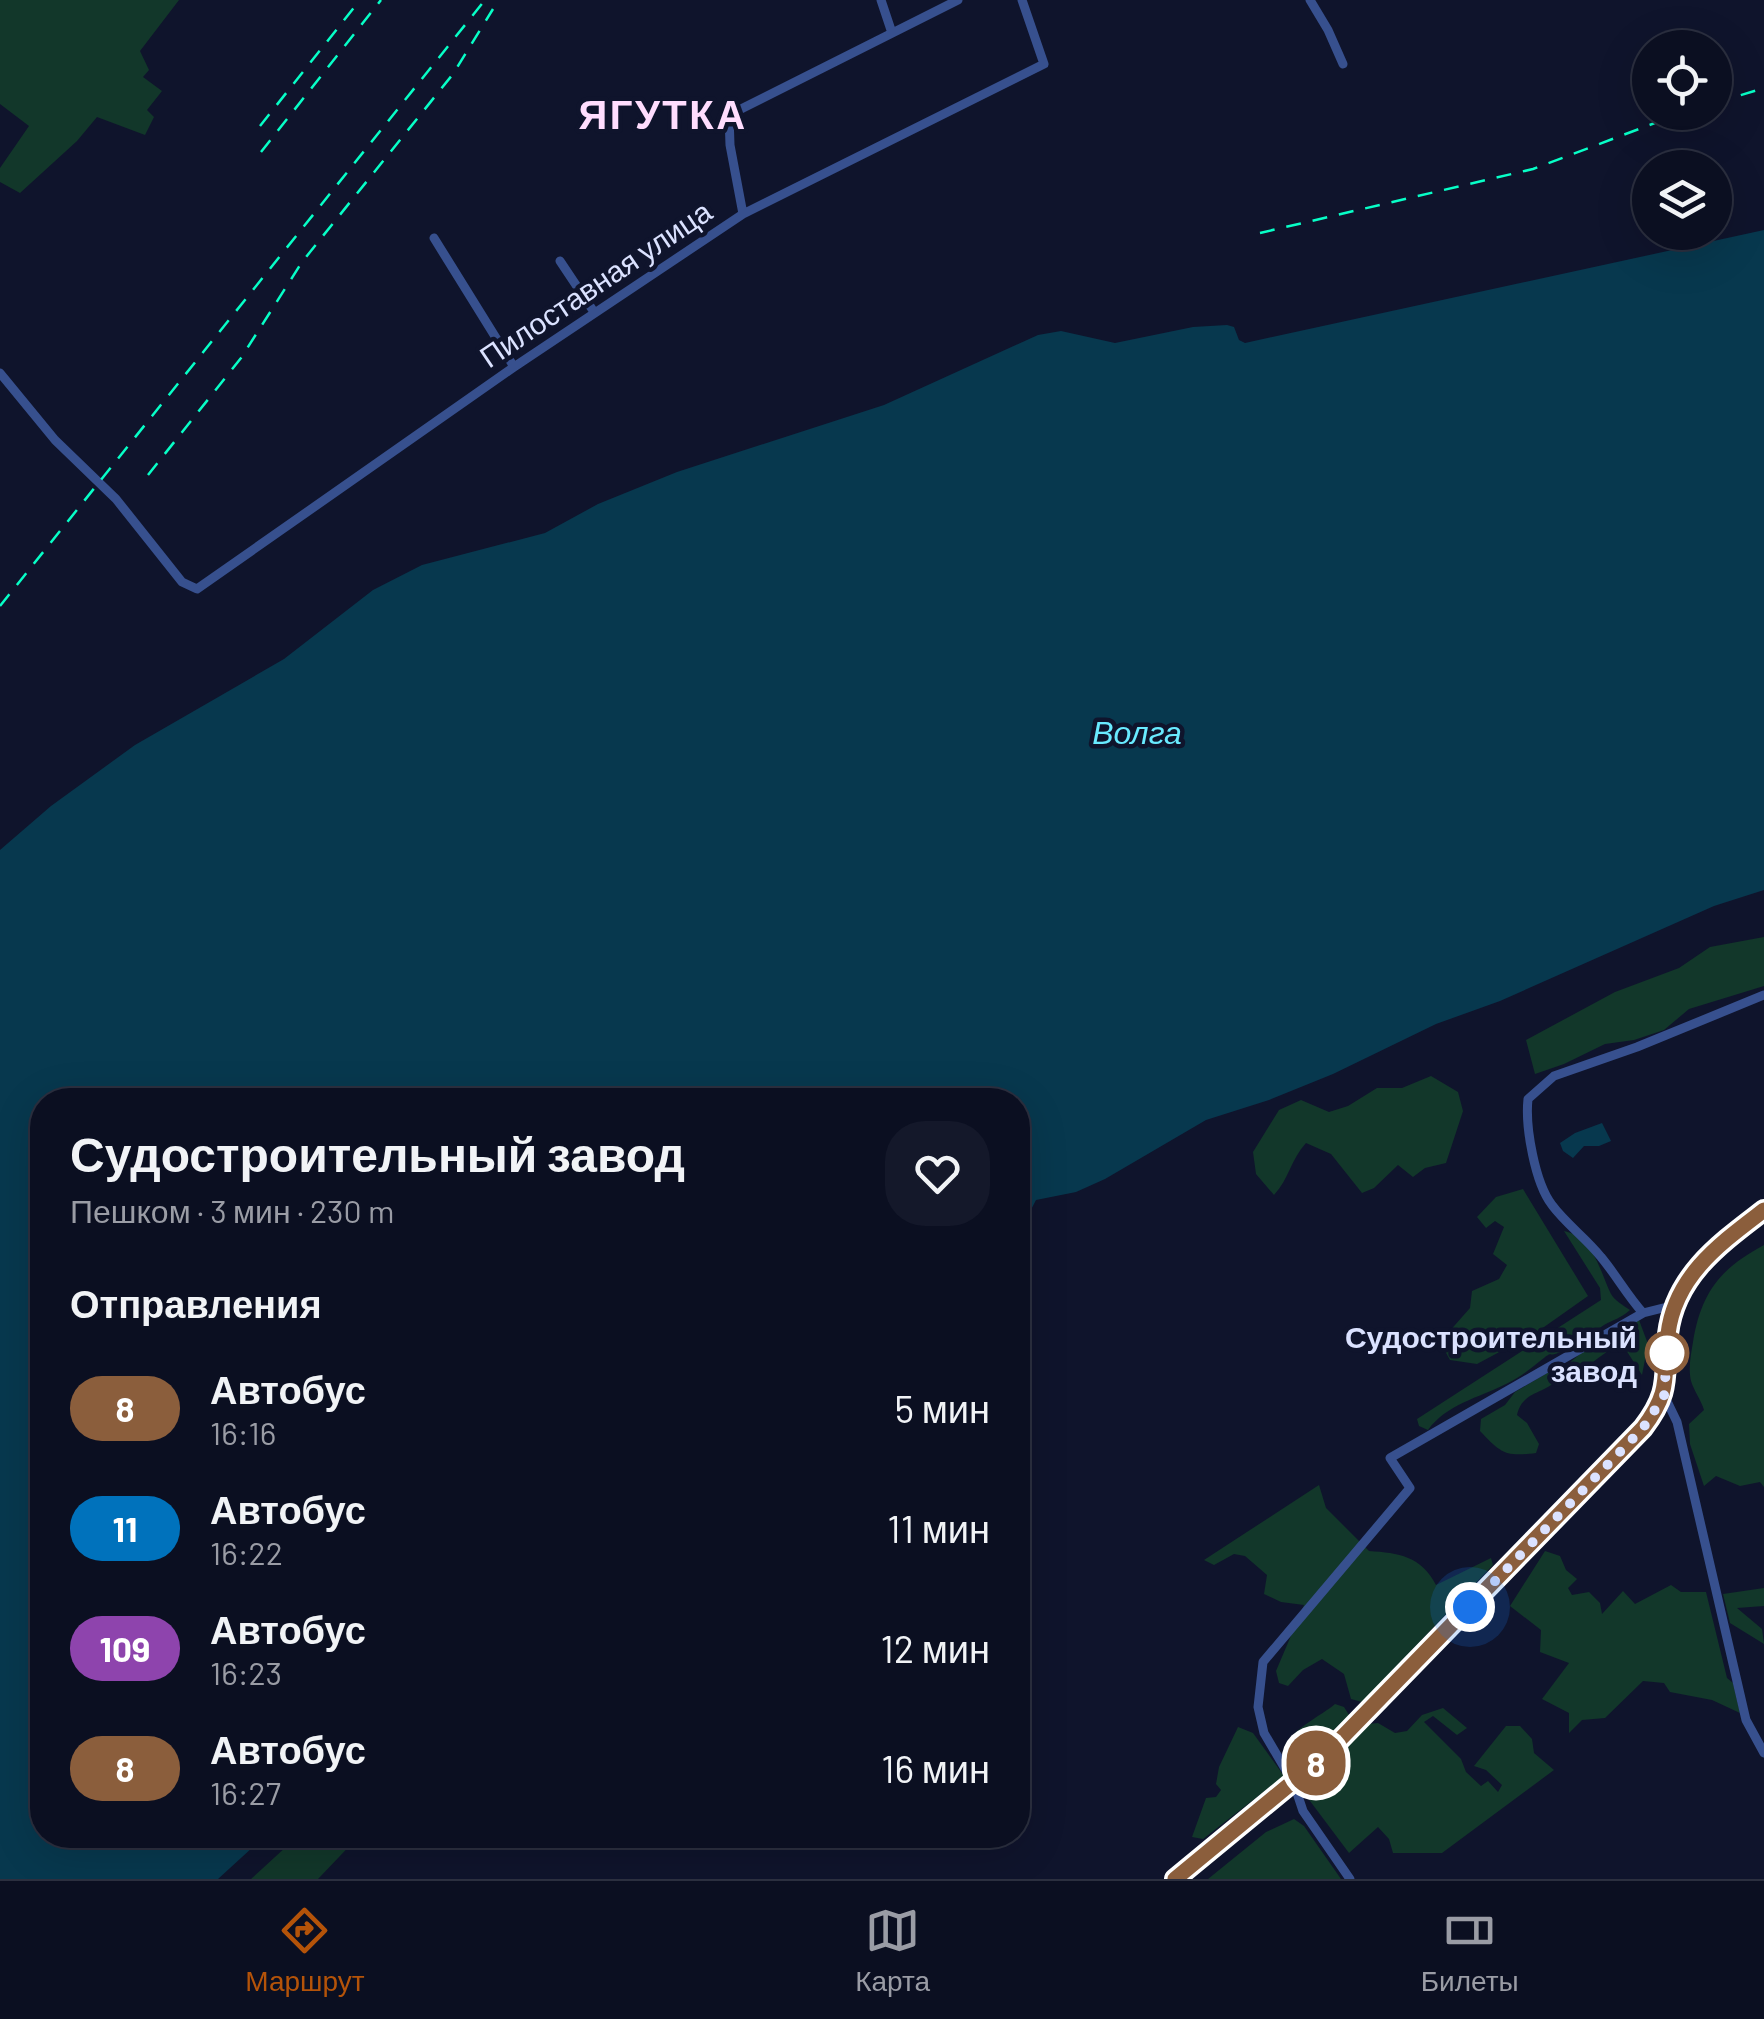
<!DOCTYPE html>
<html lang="ru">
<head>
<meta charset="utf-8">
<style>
  body { margin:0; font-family:Barlow,sans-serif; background:#14182a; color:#f1f3f6; height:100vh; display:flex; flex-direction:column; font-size:38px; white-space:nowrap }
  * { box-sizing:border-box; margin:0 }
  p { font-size:32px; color:#9a9ca5 }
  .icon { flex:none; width:55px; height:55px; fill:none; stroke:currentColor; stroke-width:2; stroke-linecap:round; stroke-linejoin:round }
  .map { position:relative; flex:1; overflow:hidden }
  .details { position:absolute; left:30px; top:1088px; width:1000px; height:760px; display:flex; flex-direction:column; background:#0b0f21; border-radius:40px; box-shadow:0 10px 40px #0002,0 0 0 2px #2b2f3f }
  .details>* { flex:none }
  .badge { padding:0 20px; border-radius:32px; font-size:35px; line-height:65px }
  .tools { position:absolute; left:1632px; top:30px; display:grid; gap:20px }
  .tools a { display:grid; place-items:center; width:100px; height:100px; border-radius:50%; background:#0b0f21; box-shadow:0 10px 40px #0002,0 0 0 2px #2b2f3f; font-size:50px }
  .you { position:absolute; width:50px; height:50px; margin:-25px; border:8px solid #fff; border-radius:50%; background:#1a73e8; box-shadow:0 0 0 15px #1a73e833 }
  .map>.badge { position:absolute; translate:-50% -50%; box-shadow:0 0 0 5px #fff }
  h2 { padding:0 40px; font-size:38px; line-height:90px }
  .round { display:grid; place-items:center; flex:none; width:105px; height:105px; border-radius:40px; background:#14182a }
  .head { display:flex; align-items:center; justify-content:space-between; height:170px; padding:0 40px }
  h1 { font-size:48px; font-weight:700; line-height:75px }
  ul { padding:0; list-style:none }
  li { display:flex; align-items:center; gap:30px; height:120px; padding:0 40px }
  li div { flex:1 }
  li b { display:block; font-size:38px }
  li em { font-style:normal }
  li .badge { min-width:110px; font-weight:700; text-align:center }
  .tabs { display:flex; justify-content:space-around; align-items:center; height:140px; border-top:2px solid #2b2f3f; background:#0b0f21; font-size:28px; color:#9a9ca5 }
  .tabs a { display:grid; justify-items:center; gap:5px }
  .tabs .selected { color:#b45309 }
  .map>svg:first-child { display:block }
  .green { fill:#12372a }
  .water { fill:#07384e }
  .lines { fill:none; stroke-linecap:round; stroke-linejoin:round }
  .street { stroke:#37508e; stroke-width:9 }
  .secondary { stroke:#729cff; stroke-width:11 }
  .rail { stroke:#07ffc7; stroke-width:2.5; stroke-dasharray:15 12; stroke-linecap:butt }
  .line-casing { stroke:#fff; stroke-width:22 }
  .line { stroke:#8b5e3c; stroke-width:15 }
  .walk { stroke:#dbe2ff; stroke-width:10; stroke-dasharray:0 18 }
  .stop-dot { fill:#fff; stroke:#8b5e3c; stroke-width:5 }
  .labels { text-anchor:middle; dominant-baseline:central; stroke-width:9; stroke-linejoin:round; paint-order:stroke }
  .street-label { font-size:30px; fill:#dbe2ff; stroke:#0f142c }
  .stop-label { font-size:30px; font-weight:bold; fill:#dbe2ff; stroke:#0f142c; text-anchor:end }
  .water-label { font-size:32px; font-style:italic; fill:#69eaff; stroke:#0f142c }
  .district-label { font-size:40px; font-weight:bold; letter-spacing:2.5px; fill:#ffddfe; stroke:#0f142c }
</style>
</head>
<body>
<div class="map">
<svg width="1764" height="1879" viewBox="0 0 1764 1879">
  <rect width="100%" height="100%" fill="#0f142c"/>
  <path class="green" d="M0 0H179L140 51 149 70 143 77 162 91 147 110 154 117 145 135 97 117 77 141 20 193 0 182V168L29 126 0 104Z
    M1764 937V986L1689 1009 1664 1030 1634 1040 1605 1044 1564 1064 1535 1074 1526 1040 1615 992 1679 968 1710 947Z
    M1431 1076 1458 1092 1463 1111 1446 1163 1425 1168 1413 1177 1398 1165 1374 1188 1362 1193 1331 1154 1306 1143C1291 1159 1289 1179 1274 1195L1256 1174 1253 1152 1279 1110 1301 1100 1329 1112 1348 1106 1377 1088H1402Z
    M1523 1189 1588 1296 1537 1332 1477 1364 1450 1360 1440 1342 1470 1308 1472 1291 1499 1279 1507 1265 1493 1254 1504 1227 1495 1221 1486 1228 1477 1217 1496 1197Z
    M1564 1231C1594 1237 1600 1272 1611 1294 1615 1301 1623 1305 1630 1310 1620 1319 1614 1319 1604 1325 1589 1335 1575 1348 1558 1353 1547 1357 1553 1351 1544 1358 1531 1368 1521 1377 1506 1384 1478 1398 1447 1404 1428 1430L1419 1426 1417 1419 1601 1300 1600 1288Z
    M1764 1245V1487L1760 1482 1740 1486 1716 1476 1704 1486 1690 1444 1689 1424 1704 1410C1701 1400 1694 1391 1691 1381 1688 1368 1691 1354 1693 1342 1701 1292 1721 1268 1764 1245Z
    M1639 1320 1648 1344 1642 1375 1626 1350 1614 1347C1602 1354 1583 1372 1571 1374L1568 1364 1586 1349 1609 1340Z
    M1554 1369 1559 1377C1547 1395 1523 1389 1517 1415L1527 1423 1539 1444 1536 1453C1505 1457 1501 1453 1480 1431L1481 1419 1505 1405 1515 1392Z
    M1319 1485 1326 1508 1369 1551C1399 1553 1421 1556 1436 1585L1491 1558 1493 1565 1362 1702 1351 1699 1344 1674 1322 1659 1303 1670 1288 1686 1279 1683 1276 1671 1304 1605 1281 1602 1264 1594 1267 1575 1245 1556 1234 1554 1214 1565 1204 1560Z
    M1545 1551 1560 1556 1566 1570 1577 1579 1568 1588 1572 1595 1589 1592 1600 1603 1602 1614 1623 1591 1635 1604 1671 1585 1681 1592H1706L1727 1678 1733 1683 1740 1713 1712 1700 1670 1692 1664 1683 1643 1681 1605 1718 1582 1720 1569 1733V1713L1542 1699 1569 1663 1540 1652 1541 1630 1510 1606Z
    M1764 1588V1606L1737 1608 1762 1629 1764 1644 1730 1623 1723 1594Z
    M1335 1704 1344 1707 1349 1715 1295 1768C1258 1745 1321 1717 1335 1704Z
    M1443 1708 1467 1728 1457 1735 1433 1716 1424 1722 1461 1759 1466 1772 1481 1786 1488 1781 1498 1792 1502 1785 1486 1770 1474 1766 1506 1726H1520L1532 1739 1534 1753 1554 1770 1442 1853H1393L1389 1839 1378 1827 1349 1853 1307 1797 1303 1784 1368 1724 1378 1723 1395 1733 1407 1731 1422 1715Z
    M1238 1727 1253 1733 1284 1776 1203 1839 1192 1837 1206 1798 1216 1797 1221 1790 1216 1784 1219 1767Z
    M1294 1819 1304 1826 1341 1879H1208L1266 1832Z
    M299 1835H360L318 1879H251Z"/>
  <path class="water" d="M1764 230V890L1714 906 1500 1001 1436 1024 1333 1074 1269 1100 1206 1120 1105 1179 1076 1192 1036 1200 1018 1235V1100H42V1835H266L218 1879H0V850L51 806 135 745 284 659 373 590 422 565 545 533 598 504 677 472 884 405 1038 335 1061 331 1115 343 1193 327 1227 325 1234 327 1239 340 1245 343Z
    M1602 1123 1611 1141 1599 1146H1584L1573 1158 1563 1151 1560 1143 1575 1133Z"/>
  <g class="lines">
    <path class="street" d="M881 0 892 33
      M1310 0 1328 30 1343 64
      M743 214 730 145 729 115 958 0
      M434 238 514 367
      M560 261 594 312
      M0 373 55 440 116 499 182 582 197 589 514 367 743 214 1044 64 1022 0
      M1675 1305 1643 1313C1627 1295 1616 1275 1601 1257 1586 1238 1566 1224 1552 1205 1535 1183 1525 1127 1528 1099L1554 1076 1637 1047 1764 995
      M1664 1395 1677 1422 1746 1720 1764 1753
      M1350 1879 1303 1811 1294 1784 1264 1733 1258 1707 1263 1662 1410 1488 1390 1458 1643 1313"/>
    <path class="secondary" d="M1175 1879 1323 1757 1643 1428C1672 1390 1663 1377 1668 1334 1675 1275 1721 1243 1764 1209"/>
    <path class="rail" d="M1715 103 1764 88
      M260 126 360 0
      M261 152 381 0
      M1260 233 1533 169 1684 112
      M148 475 241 358 302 262 453 74 493 9
      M0 606 485 0"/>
  </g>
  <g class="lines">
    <defs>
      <path id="line" d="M1175 1879 1323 1757 1643 1428C1672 1390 1663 1377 1668 1334 1675 1275 1721 1243 1764 1210"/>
    </defs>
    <use href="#line" class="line-casing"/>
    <use href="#line" class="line"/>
    <path class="walk" d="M1470 1607 1643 1428 1664 1396 1667 1353"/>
  </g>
  <circle class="stop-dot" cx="1667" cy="1353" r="20"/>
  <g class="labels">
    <g class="street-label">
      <text transform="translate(595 283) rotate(-34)">Пилоставная улица</text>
    </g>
    <g class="stop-label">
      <text x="1637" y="1336">Судостроительный<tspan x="1637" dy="34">завод</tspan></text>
    </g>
    <g class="water-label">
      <text x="1137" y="731">Волга</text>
    </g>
    <g class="district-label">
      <text x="663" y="113">ЯГУТКА</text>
    </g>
  </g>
</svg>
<div class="tools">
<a><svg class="icon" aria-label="locate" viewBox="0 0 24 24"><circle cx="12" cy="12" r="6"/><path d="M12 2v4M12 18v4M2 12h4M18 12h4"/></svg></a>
<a><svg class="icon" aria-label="layers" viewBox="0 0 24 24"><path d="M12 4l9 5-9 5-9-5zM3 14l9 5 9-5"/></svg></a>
</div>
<div class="you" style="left:1470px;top:1607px"></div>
<b class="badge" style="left:1316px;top:1763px;background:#8b5e3c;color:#fff">8</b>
<section class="details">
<div class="head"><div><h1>Судостроительный завод</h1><p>Пешком · 3 мин · 230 m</p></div><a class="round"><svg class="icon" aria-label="heart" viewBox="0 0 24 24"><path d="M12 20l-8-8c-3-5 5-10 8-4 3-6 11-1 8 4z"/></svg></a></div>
<h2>Отправления</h2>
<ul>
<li><span class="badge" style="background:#8b5e3c;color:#fff">8</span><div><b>Автобус</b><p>16:16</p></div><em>5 мин</em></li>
<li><span class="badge" style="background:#0072bc;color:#fff">11</span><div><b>Автобус</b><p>16:22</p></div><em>11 мин</em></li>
<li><span class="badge" style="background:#8e44ad;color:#fff">109</span><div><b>Автобус</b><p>16:23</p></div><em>12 мин</em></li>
<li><span class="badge" style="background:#8b5e3c;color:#fff">8</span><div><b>Автобус</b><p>16:27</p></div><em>16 мин</em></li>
</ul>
</section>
</div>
<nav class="tabs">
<a class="selected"><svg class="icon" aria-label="directions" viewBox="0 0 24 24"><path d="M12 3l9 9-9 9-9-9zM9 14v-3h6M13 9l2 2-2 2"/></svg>Маршрут</a>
<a><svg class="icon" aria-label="map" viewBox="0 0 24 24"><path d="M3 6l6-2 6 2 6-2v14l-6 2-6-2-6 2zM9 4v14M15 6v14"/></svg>Карта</a>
<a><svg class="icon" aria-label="tickets" viewBox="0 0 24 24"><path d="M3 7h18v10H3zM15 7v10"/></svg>Билеты</a>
</nav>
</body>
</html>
